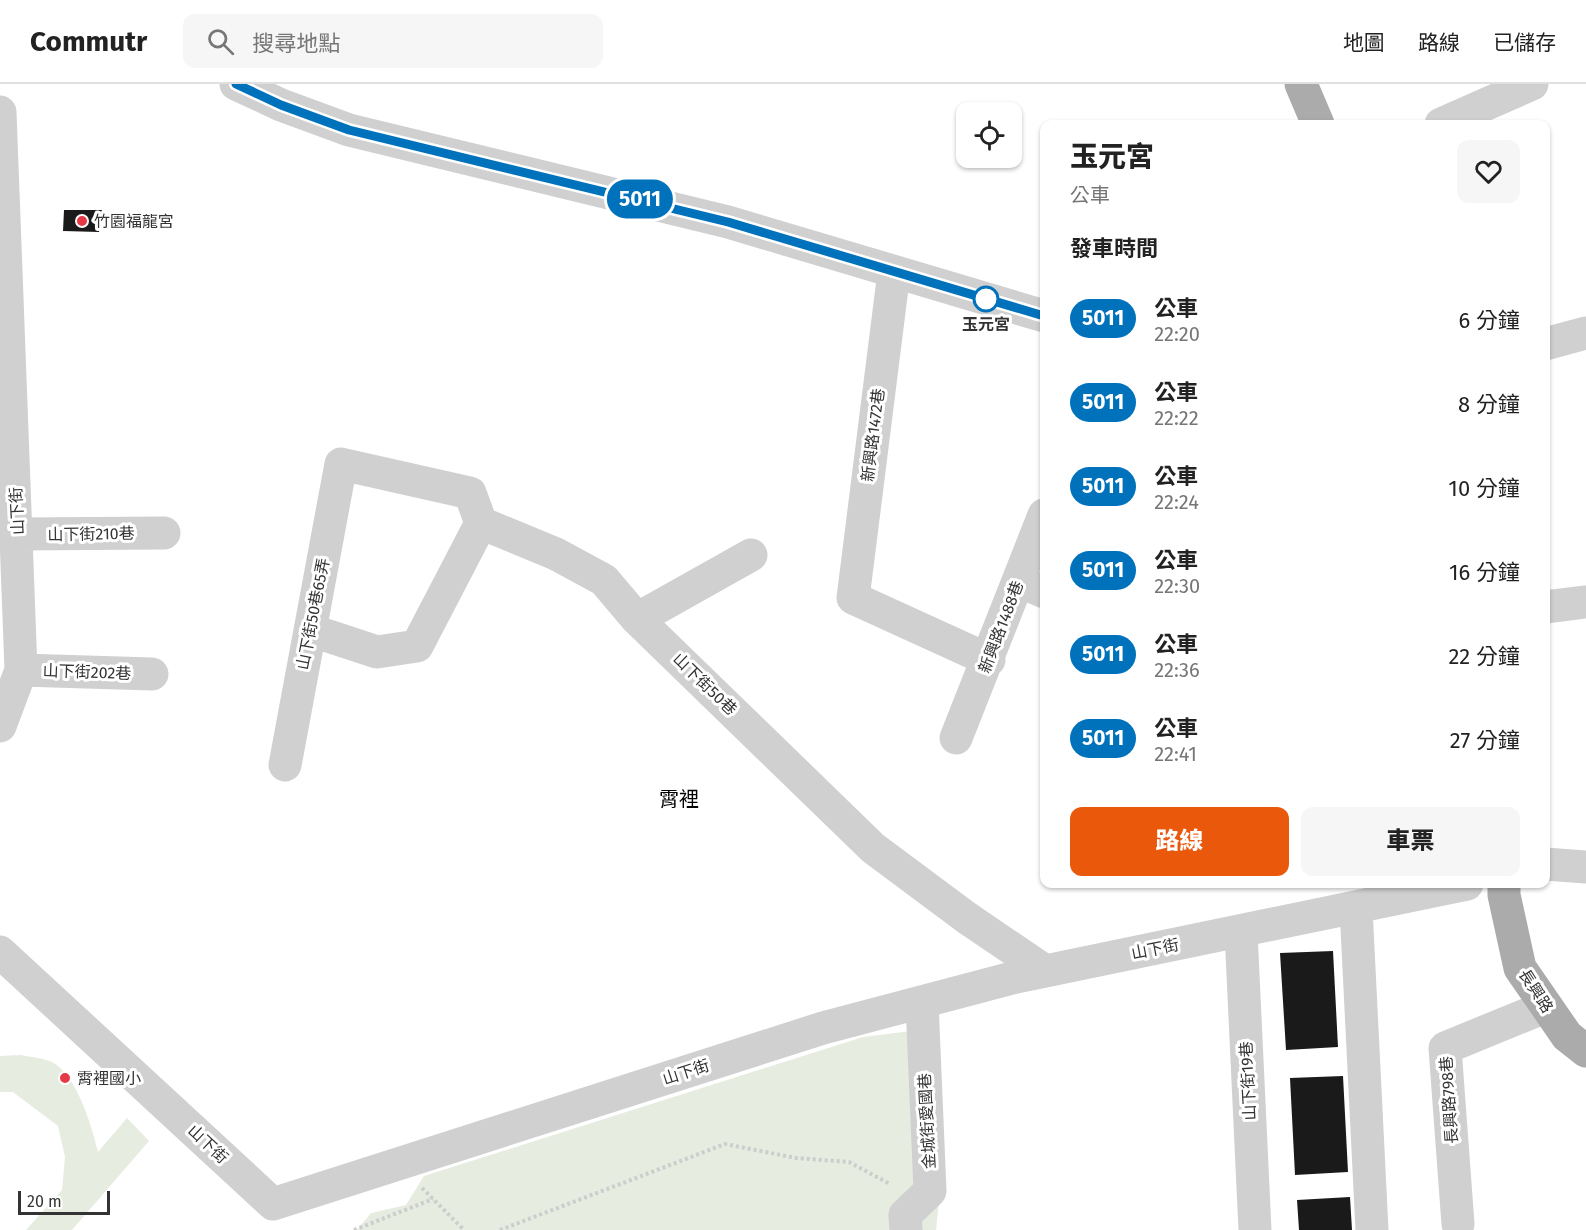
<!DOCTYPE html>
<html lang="zh-TW">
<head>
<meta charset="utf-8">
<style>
  body { margin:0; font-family:"Fira Sans","Noto Sans TC",sans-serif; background:#f6f6f6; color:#222; height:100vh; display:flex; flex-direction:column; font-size:22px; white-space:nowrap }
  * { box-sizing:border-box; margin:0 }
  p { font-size:20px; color:#767676 }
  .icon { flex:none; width:33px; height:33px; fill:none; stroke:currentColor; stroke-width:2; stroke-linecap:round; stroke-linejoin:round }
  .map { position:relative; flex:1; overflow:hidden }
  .side { position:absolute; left:1040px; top:36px; width:510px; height:768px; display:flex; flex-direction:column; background:#fff; border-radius:12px; box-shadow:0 2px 4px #0004 }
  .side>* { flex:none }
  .badge { padding:0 12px; border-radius:20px; font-size:21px; line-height:39px }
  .tools { position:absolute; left:956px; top:18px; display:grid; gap:12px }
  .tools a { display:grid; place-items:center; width:66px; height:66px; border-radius:12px; background:#fff; box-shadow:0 2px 4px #0004; font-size:30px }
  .scale { position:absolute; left:18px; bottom:15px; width:92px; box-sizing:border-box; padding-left:6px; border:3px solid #333; border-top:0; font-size:16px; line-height:21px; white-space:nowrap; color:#333; -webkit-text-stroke:4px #fff; paint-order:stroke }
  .map>.badge { position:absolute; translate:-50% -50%; box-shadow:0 0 0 3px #fff }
  h2 { padding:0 30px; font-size:22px; line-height:54px }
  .round { display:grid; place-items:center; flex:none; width:63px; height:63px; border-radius:12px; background:#f6f6f6 }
  .headline { display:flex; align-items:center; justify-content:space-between; height:102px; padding:0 30px }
  h1 { font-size:28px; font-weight:800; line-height:45px }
  .action { display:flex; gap:12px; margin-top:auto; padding:12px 30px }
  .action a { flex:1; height:69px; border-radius:12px; background:#ea580c; color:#fff; font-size:24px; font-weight:800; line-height:69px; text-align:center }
  .action a+a { background:#f6f6f6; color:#222 }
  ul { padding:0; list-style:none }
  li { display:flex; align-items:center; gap:18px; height:84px; padding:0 30px }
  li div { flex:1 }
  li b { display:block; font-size:22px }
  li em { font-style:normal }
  li .badge { min-width:66px; font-weight:700; text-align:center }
  header { display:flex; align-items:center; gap:36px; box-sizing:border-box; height:84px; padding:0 30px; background:#fff; border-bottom:2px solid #e0e0e0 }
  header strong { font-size:28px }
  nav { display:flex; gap:33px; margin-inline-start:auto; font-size:21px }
  .search { width:420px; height:54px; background:#f6f6f6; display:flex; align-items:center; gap:15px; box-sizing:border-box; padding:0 21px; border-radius:12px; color:#767676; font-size:22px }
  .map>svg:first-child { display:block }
  .green { fill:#e6ecdf }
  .building { fill:#1a1a1a }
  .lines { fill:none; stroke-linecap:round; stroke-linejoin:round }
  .path { stroke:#cdcdcd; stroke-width:4; stroke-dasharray:3 3; stroke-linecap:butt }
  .minor { stroke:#d0d0d0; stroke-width:33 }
  .major { stroke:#ababab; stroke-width:33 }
  .line-casing { stroke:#fff; stroke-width:14 }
  .line { stroke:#0072bc; stroke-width:9 }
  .poi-dot { fill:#e63946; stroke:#fff; stroke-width:2 }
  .stop-dot { fill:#fff; stroke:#0072bc; stroke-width:3 }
  .labels { text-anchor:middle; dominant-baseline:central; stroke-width:6; stroke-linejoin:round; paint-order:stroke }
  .poi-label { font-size:16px; fill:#333; stroke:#fff; text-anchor:start }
  .stop-label { font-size:16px; font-weight:bold; fill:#333; stroke:#fff }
  .street-label { font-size:16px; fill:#333; stroke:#fff }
  .quarter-label { font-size:20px; fill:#000; stroke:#fff }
</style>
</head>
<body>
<header>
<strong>Commutr</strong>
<div class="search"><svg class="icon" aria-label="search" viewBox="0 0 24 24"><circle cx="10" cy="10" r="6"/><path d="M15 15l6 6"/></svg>搜尋地點</div>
<nav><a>地圖</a><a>路線</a><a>已儲存</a></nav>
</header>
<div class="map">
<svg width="1586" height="1146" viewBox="0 0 1586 1146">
  <rect width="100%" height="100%" fill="#fff"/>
  <path class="green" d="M927 945 940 1108 936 1146H357L371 1129 406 1121 424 1092 863 953Z
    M21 971C30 973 43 974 52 978 77 991 92 1043 98 1068L127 1034 149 1057 72 1146H26L62 1106 65 1073 58 1042 13 1008H0V972Z"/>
  <path class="building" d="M64 126H102L99 148 63 147Z
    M1333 867 1338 963 1286 966 1280 869Z
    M1343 992 1348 1088 1295 1091 1290 994Z
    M1350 1113 1352 1146H1299L1297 1116Z"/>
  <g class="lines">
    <path class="path" d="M422 1104 464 1146
      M354 1146 433 1115
      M500 1146 725 1060 796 1074 849 1078 890 1100"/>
    <path class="minor" d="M236 0 281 21 349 46 728 138 1044 232
      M0 28 21 586 0 642
      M1441 40 1532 0
      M894 188 853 514 989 576
      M1545 260 1586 249
      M18 450 164 449
      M1019 497 1044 508
      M1545 523 1586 518
      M637 535 751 471
      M310 546 377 568 417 562 481 439
      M21 586 152 590
      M956 654 1044 431
      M285 681 341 380 470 409 481 439 556 470 604 496 637 535 873 764 967 834 1045 887
      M1545 780 1586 783
      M1356 824 1372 1146
      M1241 848 1255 1146
      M0 868 273 1120 823 944 1016 893 1467 800
      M1458 1140 1445 964 1545 923
      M906 1146 905 1131 930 1107 922 918"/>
    <path class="major" d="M1301 0 1318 40
      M1504 800V811L1520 884 1567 952 1586 967"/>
  </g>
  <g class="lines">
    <defs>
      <path id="line" d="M236 0 281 21 349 46 728 138 1044 232"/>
    </defs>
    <use href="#line" class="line-casing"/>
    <use href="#line" class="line"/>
  </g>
  <g class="poi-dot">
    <circle cx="82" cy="137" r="6"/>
    <circle cx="65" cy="994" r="6"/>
  </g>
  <circle class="stop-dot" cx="986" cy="215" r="12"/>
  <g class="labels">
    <g class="poi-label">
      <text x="94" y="137">竹園福龍宮</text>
      <text x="77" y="994">霄裡國小</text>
    </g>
    <g class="stop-label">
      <text x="986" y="240">玉元宮</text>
    </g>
    <g class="street-label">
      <text transform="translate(873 351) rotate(-83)">新興路1472巷</text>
      <text transform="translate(17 427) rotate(-93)">山下街</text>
      <text transform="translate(91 450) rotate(-1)">山下街210巷</text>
      <text transform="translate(313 530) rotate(-79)">山下街50巷65弄</text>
      <text transform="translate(1001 543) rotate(-69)">新興路1488巷</text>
      <text transform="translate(87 588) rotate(2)">山下街202巷</text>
      <text transform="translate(705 600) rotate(44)">山下街50巷</text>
      <text transform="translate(1155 865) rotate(-11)">山下街</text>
      <text transform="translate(1536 907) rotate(57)">長興路</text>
      <text transform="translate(686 988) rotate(-18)">山下街</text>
      <text transform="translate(1248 997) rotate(-93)">山下街19巷</text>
      <text transform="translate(1449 1016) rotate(-94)">長興路798巷</text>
      <text transform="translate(927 1037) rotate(-93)">金城街愛國巷</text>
      <text transform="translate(208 1060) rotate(43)">山下街</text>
    </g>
    <g class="quarter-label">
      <text x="679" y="715">霄裡</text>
    </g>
  </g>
</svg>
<div class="tools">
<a><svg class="icon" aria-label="locate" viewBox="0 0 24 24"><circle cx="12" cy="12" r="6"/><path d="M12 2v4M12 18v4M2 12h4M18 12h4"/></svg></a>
</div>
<div class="scale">20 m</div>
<b class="badge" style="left:640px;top:115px;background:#0072bc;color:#fff">5011</b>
<section class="side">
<div class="headline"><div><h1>玉元宮</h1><p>公車</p></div><a class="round"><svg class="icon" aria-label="heart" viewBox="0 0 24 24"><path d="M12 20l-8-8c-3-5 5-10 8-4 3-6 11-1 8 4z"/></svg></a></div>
<h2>發車時間</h2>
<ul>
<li><span class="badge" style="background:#0072bc;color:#fff">5011</span><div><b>公車</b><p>22:20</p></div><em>6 分鐘</em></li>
<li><span class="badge" style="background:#0072bc;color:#fff">5011</span><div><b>公車</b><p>22:22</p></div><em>8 分鐘</em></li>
<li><span class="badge" style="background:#0072bc;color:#fff">5011</span><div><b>公車</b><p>22:24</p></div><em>10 分鐘</em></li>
<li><span class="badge" style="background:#0072bc;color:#fff">5011</span><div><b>公車</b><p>22:30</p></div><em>16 分鐘</em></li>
<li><span class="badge" style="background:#0072bc;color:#fff">5011</span><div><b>公車</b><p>22:36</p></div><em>22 分鐘</em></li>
<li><span class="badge" style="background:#0072bc;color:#fff">5011</span><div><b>公車</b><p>22:41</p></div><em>27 分鐘</em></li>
</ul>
<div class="action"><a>路線</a><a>車票</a></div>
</section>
</div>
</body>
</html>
